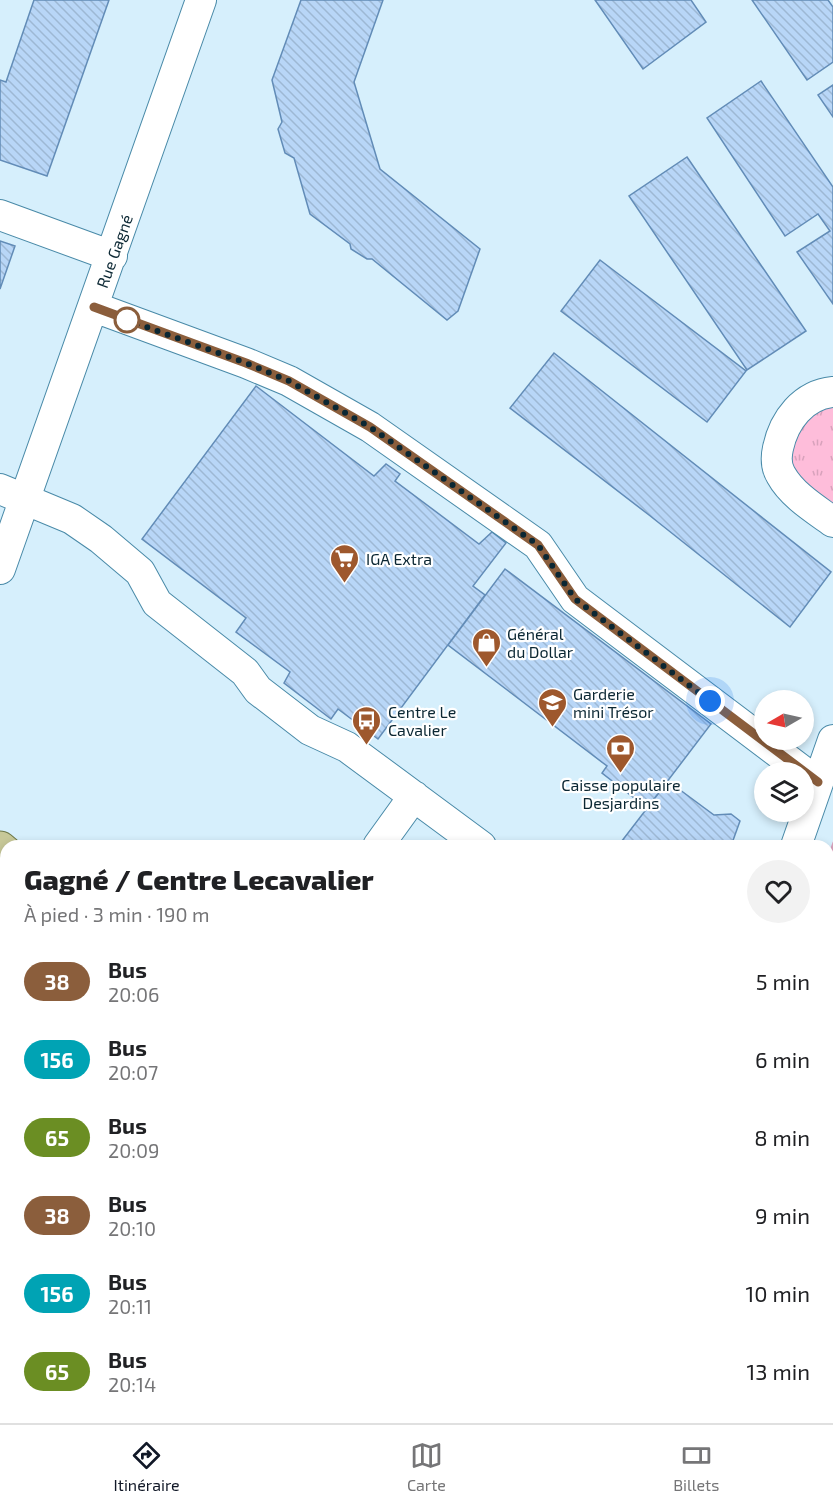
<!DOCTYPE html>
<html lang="fr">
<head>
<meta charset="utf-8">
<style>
  body { margin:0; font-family:"Exo 2",sans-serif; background:#f2f2f2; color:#202124; height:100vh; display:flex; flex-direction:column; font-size:22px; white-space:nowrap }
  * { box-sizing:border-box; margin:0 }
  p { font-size:20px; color:#757577 }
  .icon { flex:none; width:33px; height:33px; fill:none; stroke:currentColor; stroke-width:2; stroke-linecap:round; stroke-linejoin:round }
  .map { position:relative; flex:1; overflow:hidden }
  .details { position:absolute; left:0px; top:840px; width:834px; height:584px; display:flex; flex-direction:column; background:#fff; border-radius:18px 18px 0 0; box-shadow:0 3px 9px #0003 }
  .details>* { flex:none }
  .badge { padding:0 12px; border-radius:20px; font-size:21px; line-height:39px }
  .needle { width:39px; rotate:261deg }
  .buttons { position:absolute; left:754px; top:690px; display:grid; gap:12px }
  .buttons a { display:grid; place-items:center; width:60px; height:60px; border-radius:50%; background:#fff; box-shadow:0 3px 9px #0003; font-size:30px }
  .you { position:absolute; width:30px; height:30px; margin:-15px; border:4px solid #fff; border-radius:50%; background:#1a73e8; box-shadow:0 0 0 9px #1a73e833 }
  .map>.badge { position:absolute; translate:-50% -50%; box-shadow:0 0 0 3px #fff }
  .round { display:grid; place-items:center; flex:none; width:63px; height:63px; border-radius:32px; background:#f2f2f2 }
  .head { display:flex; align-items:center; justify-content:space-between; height:102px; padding:0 24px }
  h1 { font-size:28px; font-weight:800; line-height:45px }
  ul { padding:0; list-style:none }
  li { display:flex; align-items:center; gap:18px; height:78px; padding:0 24px }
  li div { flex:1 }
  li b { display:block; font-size:22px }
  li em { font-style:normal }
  li .badge { min-width:66px; font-weight:700; text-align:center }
  .menu { display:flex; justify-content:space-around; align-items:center; height:84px; border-top:2px solid #e0e0e0; background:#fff; font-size:16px; color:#757577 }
  .menu a { display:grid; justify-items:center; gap:3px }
  .menu .current { color:#111827 }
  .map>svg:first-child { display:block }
  .grass { fill:url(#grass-tufts) }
  .forest { fill:url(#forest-firs) }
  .park { fill:url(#park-crowns) }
  .water { fill:url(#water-rules); stroke:#0b9279; stroke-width:1.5 }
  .building { fill:url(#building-back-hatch); stroke:#628cb7; stroke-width:1.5 }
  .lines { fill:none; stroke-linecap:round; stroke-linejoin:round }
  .minor-casing { stroke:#498aa8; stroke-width:32 }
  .major-casing { stroke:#6d7848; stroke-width:35 }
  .minor { stroke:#fff; stroke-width:30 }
  .major { stroke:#c7c898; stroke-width:33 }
  .line-casing { stroke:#fff; stroke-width:14 }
  .line { stroke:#8b5e3c; stroke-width:9 }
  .walk { stroke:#0b2733; stroke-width:6; stroke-dasharray:0 10.8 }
  .stop-dot { fill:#fff; stroke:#8b5e3c; stroke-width:3 }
  .labels { text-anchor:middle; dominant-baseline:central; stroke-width:4.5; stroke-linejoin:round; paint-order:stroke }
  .street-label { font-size:16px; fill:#0b2733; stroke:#fff }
  .poi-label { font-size:16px; fill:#0b2733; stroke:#fff; text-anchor:start }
</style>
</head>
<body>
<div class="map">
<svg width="833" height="1423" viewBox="0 0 833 1423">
  <defs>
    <pattern id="grass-tufts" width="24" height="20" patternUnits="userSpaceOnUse" patternTransform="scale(1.5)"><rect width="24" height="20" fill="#febdda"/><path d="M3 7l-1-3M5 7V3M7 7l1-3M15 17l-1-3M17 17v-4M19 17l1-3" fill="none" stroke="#d8a2bc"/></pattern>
    <pattern id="forest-firs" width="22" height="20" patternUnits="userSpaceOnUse" patternTransform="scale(1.5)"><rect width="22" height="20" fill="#febdda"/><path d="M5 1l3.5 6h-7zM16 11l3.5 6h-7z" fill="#d8a2bc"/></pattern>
    <pattern id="park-crowns" width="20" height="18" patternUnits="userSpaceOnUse" patternTransform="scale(1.5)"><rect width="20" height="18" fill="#febdda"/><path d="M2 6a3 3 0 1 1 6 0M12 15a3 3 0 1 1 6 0" fill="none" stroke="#d8a2bc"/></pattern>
    <pattern id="water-rules" width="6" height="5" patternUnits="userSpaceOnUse" patternTransform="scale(1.5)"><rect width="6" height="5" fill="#0bc097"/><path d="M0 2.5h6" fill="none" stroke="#099c7c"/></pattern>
    <pattern id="building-back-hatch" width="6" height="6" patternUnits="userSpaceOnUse" patternTransform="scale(1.5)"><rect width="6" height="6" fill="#b8d6f7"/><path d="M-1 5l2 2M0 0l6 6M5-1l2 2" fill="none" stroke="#9db8d4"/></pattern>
  </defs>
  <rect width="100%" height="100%" fill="#d6effc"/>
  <path class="grass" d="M833 404V506L796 478 788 449 812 412Z"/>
  <path class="forest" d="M833 841V1085L831 1067 832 1005 828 1001V855Z
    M0 1352 6 1357V1415L0 1410Z
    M10 1418H80L87 1423H17Z"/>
  <path class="park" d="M0 886 6 890V1111L0 1106Z
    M375 1418H695L702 1423H381Z"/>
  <path class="water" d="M0 1106 6 1111V1357L0 1352Z
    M80 1418H375L381 1423H87Z"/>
  <path class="building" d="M34 0H109L47 176 0 160V80L6 82Z
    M301 0H383L354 82 380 169 480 249 458 311 447 320 372 259H367L351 249 350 244 310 214 294 158 285 153 278 129 282 122 272 80Z
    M595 0H691L706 22 643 69Z
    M752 0H828L833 7V62L807 80Z
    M761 81 833 187V304L797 252 830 231 818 214 785 236 707 118Z
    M833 85V117L818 95Z
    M687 157 806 331 747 370 629 196Z
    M0 241 15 246 0 289Z
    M600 260 746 371 707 422 561 311Z
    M554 353 831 572 790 627 649 515 510 408Z
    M256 386 374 476 386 464 400 474 395 481 479 544 492 532 506 543 473 586 485 595 378 739 338 709 331 719 284 683 290 672 236 632 246 618 142 539Z
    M505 569 711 724 647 808 602 773 607 766 448 645Z
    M668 781 714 815 731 814 740 821 731 846H618Z
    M831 1201 833 1203V1254L828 1260V1205Z
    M833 1254V1271L828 1268V1260Z"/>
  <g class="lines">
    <defs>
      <path id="minor" d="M0 215 112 256
        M94 307 246 363 289 381 370 427 538 545 575 599 817 782
        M833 392C803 395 784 420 778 448 776 457 776 467 781 475 792 495 815 509 833 522
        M0 489 72 519 101 539 140 572 157 603 245 672 258 690 310 730 347 747 481 846
        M0 569 201 0
        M378 846 414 796
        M796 846 833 740
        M828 1132 833 1136"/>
      <path id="major" d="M0 848 6 853
        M737 1418 744 1423"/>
    </defs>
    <use href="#minor" class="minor-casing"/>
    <use href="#major" class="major-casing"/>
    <use href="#minor" class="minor"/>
    <use href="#major" class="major"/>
  </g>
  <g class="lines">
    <defs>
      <path id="line" d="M94 307 246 363 289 381 370 427 538 545 575 599 818 782"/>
    </defs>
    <use href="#line" class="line-casing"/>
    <use href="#line" class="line"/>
    <path class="walk" d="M127 320 246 363 289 381 370 427 538 545 575 599 710 701"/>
  </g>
  <defs>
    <symbol id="supermarket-pin" viewBox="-11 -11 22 30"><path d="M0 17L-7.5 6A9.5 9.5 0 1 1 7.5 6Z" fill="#9e582d" stroke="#fff"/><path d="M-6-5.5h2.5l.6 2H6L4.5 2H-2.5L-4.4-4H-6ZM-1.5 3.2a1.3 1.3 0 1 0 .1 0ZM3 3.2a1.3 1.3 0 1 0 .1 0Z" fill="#fff"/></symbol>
    <symbol id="shop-pin" viewBox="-11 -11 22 30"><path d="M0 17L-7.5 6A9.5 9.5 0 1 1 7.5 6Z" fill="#9e582d" stroke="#fff"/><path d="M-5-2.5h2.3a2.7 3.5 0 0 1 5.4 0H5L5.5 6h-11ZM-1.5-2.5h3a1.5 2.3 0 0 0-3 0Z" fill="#fff"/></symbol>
    <symbol id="school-pin" viewBox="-11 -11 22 30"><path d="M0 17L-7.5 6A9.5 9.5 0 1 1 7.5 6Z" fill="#9e582d" stroke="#fff"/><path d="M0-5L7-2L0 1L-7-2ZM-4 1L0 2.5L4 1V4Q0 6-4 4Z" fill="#fff"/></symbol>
    <symbol id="bus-pin" viewBox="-11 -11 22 30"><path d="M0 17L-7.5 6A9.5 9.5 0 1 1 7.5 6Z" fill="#9e582d" stroke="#fff"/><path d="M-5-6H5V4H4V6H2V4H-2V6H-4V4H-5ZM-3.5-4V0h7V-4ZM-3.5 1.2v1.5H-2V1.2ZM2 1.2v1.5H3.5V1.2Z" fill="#fff"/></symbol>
    <symbol id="bank-pin" viewBox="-11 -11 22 30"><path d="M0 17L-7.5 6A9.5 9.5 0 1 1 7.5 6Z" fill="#9e582d" stroke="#fff"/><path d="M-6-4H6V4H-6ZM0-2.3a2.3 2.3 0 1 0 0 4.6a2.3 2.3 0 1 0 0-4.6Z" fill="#fff"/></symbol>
  </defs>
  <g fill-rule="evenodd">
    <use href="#supermarket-pin" x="328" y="542" width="33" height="45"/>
    <use href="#shop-pin" x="470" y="626" width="33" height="45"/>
    <use href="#school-pin" x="536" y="686" width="33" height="45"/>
    <use href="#bus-pin" x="350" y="704" width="33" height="45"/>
    <use href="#bank-pin" x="604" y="732" width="33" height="45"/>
  </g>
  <circle class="stop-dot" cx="127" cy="320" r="12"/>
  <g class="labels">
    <g class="street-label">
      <text transform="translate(114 251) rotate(-70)">Rue Gagné</text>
    </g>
    <g class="poi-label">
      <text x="366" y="558">IGA Extra</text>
      <text x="507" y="633">Général<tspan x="507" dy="18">du Dollar</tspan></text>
      <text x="573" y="693">Garderie<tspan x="573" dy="18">mini Trésor</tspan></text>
      <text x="388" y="711">Centre Le<tspan x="388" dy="18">Cavalier</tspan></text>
      <text x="621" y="784" text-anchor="middle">Caisse populaire<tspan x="621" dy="18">Desjardins</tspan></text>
    </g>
  </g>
</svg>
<div class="buttons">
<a><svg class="needle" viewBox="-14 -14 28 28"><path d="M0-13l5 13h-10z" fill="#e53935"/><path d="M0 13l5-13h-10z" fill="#757577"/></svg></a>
<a><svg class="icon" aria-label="layers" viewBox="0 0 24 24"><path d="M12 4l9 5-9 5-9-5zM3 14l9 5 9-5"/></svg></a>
</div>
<div class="you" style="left:710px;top:701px"></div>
<section class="details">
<div class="head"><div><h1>Gagné / Centre Lecavalier</h1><p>À pied · 3 min · 190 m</p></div><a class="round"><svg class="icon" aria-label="heart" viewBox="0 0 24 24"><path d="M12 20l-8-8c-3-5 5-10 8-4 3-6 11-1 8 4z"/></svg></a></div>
<ul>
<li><span class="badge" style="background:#8b5e3c;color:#fff">38</span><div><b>Bus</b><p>20:06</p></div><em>5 min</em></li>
<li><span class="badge" style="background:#00a3b4;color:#fff">156</span><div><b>Bus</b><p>20:07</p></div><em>6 min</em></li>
<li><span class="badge" style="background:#6b8e23;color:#fff">65</span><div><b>Bus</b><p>20:09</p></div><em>8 min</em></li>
<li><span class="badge" style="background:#8b5e3c;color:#fff">38</span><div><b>Bus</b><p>20:10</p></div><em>9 min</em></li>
<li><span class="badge" style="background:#00a3b4;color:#fff">156</span><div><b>Bus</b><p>20:11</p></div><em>10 min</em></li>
<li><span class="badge" style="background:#6b8e23;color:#fff">65</span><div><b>Bus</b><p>20:14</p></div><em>13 min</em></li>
</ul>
</section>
</div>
<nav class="menu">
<a class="current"><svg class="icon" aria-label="directions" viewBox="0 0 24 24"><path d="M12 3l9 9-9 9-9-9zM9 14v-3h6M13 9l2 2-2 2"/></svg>Itinéraire</a>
<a><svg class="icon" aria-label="map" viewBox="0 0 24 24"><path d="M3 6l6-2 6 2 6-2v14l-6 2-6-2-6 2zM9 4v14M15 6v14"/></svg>Carte</a>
<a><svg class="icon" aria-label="tickets" viewBox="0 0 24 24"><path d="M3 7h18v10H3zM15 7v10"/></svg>Billets</a>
</nav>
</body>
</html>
